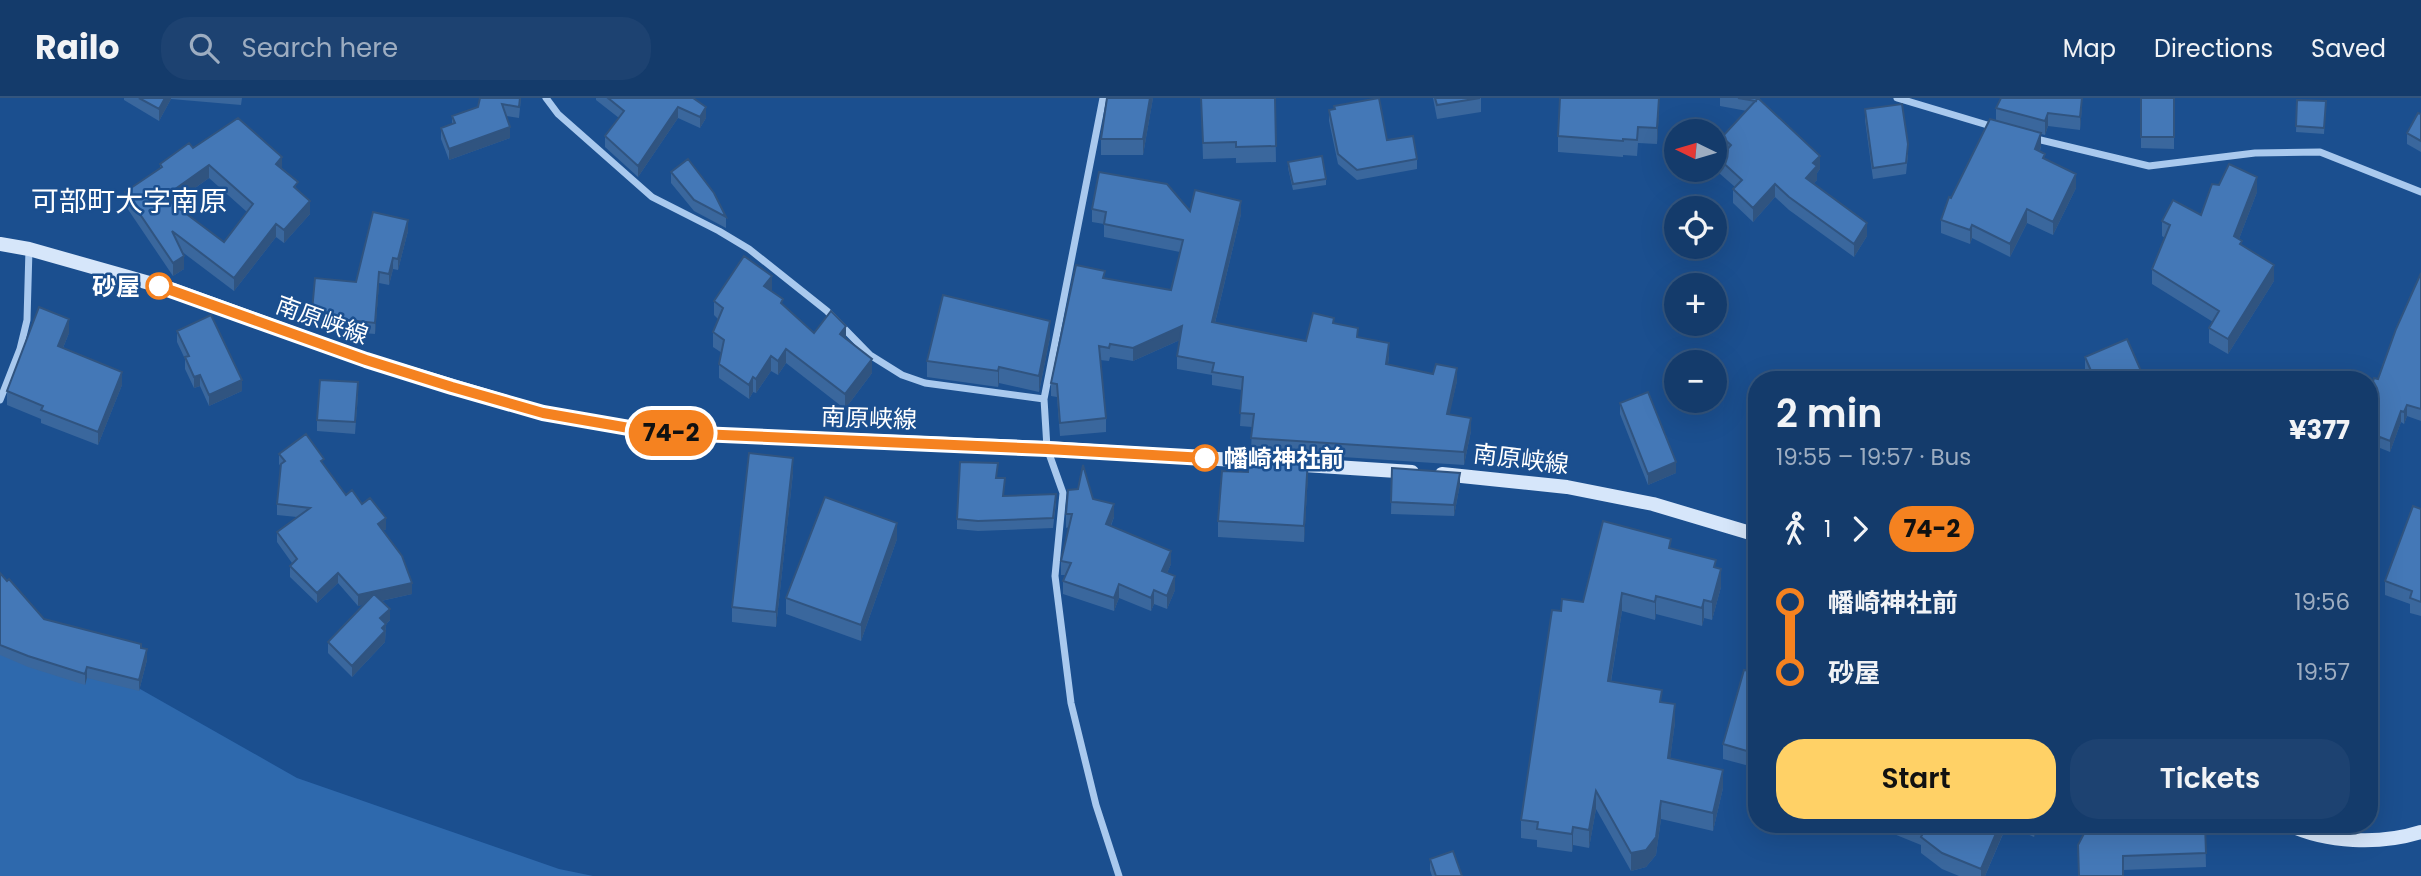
<!DOCTYPE html>
<html lang="en">
<head>
<meta charset="utf-8">
<style>
  body { margin:0; font-family:Poppins,"Noto Sans JP",sans-serif; background:#1d4271; color:#f1f3f6; height:100vh; display:flex; flex-direction:column; font-size:26px; white-space:nowrap }
  * { box-sizing:border-box; margin:0 }
  p { font-size:23px; color:#9dadc1 }
  .icon { flex:none; width:38px; height:38px; fill:none; stroke:currentColor; stroke-width:2; stroke-linecap:round; stroke-linejoin:round }
  .map { position:relative; flex:1; overflow:hidden }
  .drawer { position:absolute; left:1748px; top:273px; width:630px; height:462px; display:flex; flex-direction:column; background:#143b6b; border-radius:28px; box-shadow:0 7px 28px #0002,0 0 0 2px #33557e }
  .drawer>* { flex:none }
  .badge { padding:0 14px; border-radius:23px; font-size:24px; line-height:46px }
  .needle { width:46px; rotate:275deg }
  .buttons { position:absolute; left:1664px; top:21px; display:grid; gap:14px }
  .buttons a { display:grid; place-items:center; width:63px; height:63px; border-radius:50%; background:#143b6b; box-shadow:0 7px 28px #0002,0 0 0 2px #33557e; font-size:35px }
  .map>.badge { position:absolute; translate:-50% -50%; box-shadow:0 0 0 4px #fff }
  .legs { display:flex; align-items:center; gap:10px; height:77px; padding:0 28px; font-size:23px }
  .legs p { margin-inline-start:auto }
  .head { display:flex; align-items:center; justify-content:space-between; height:119px; padding:0 28px }
  h1 { font-size:38px; font-weight:600; line-height:52px }
  .button { display:flex; gap:14px; margin-top:auto; padding:14px 28px }
  .button a { flex:1; height:80px; border-radius:28px; background:#ffd166; color:#111; font-size:28px; font-weight:600; line-height:80px; text-align:center }
  .button a+a { background:#1d4271; color:#f1f3f6 }
  ul { padding:0 28px; list-style:none }
  li { display:flex; align-items:center; gap:24px; height:70px; font-size:26px }
  li i { display:grid; place-items:center; width:10px; height:100%; margin:0 9px; background:currentColor }
  li i::after { content:''; width:18px; height:18px; margin:-9px; border:5px solid; border-radius:50%; background:#143b6b }
  li p { margin-inline-start:auto }
  li:first-child i { background:linear-gradient(#0000 50%,currentColor 0) }
  li:last-child i { background:linear-gradient(currentColor 50%,#0000 0) }
  header { display:flex; align-items:center; gap:42px; box-sizing:border-box; height:98px; padding:0 35px; background:#143b6b; border-bottom:2px solid #33557e }
  header strong { font-size:33px }
  nav { display:flex; gap:38px; margin-inline-start:auto; font-size:24px }
  .search { width:490px; height:63px; background:#1d4271; display:flex; align-items:center; gap:18px; box-sizing:border-box; padding:0 24px; border-radius:28px; color:#9dadc1; font-size:26px }
  .map>svg:first-child { display:block }
  .green { fill:#2e69ad }
  .lines { fill:none; stroke-linecap:round; stroke-linejoin:round }
  .street { stroke:#a9c9ee; stroke-width:7 }
  .secondary { stroke:#d6e6fa; stroke-width:14 }
  .wall { fill:#3a679d; fill-rule:evenodd }
  .shaded-wall { fill:#305480 }
  .building { fill:#4478b7; stroke:#305480; stroke-width:2; fill-rule:evenodd }
  .line-1-casing { stroke:#fff; stroke-width:16 }
  .line-1 { stroke:#f58220; stroke-width:10 }
  .stop-1-dot { fill:#fff; stroke:#f58220; stroke-width:3.5 }
  .labels { text-anchor:middle; dominant-baseline:central; stroke-width:5; stroke-linejoin:round; paint-order:stroke }
  .stop-label { font-size:24px; font-weight:bold; fill:#fff; stroke:#1b4f8f; text-anchor:end }
  .street-label { font-size:24px; fill:#fff; stroke:#1b4f8f }
  .quarter-label { font-size:28px; fill:#fff; stroke:#1b4f8f }
</style>
</head>
<body>
<header>
<strong>Railo</strong>
<div class="search"><svg class="icon" aria-label="search" viewBox="0 0 24 24"><circle cx="10" cy="10" r="6"/><path d="M15 15l6 6"/></svg>Search here</div>
<nav><a>Map</a><a>Directions</a><a>Saved</a></nav>
</header>
<div class="map">
<svg width="2421" height="778" viewBox="0 0 2421 778">
  <rect width="100%" height="100%" fill="#1b4f8f"/>
  <path class="green" d="M0 521 59 545 297 680 559 771 593 778H0Z"/>
  <g class="lines">
    <path class="street" d="M546 0 558 16 652 99 719 133 749 151 827 213 870 257 902 277 925 285 1044 301
      M1103 0 1044 301 1047 350 1063 395 1055 478 1071 605 1096 707 1119 778
      M1897 0 1994 29
      M2032 40 2149 68 2255 55 2320 54 2421 94
      M0 302 20 251 27 222 29 151"/>
    <path class="secondary" d="M0 146 29 151 174 192 366 262 543 315 652 334 1047 350 1265 364
      M1289 366 1412 374
      M1442 376 1567 389 1653 406 1757 437
      M2287 726C2326 745 2380 747 2421 734"/>
  </g>
  <path class="wall" d="M124 0H242L241 7 171 1 159 23 124 2Z
    M521 0 519 20 506 18 510 40 449 62 441 41V30L452 26V18L478 9Z
    M596 0H693L706 20 700 30 678 20 638 79 605 49V38L619 20 596 2Z
    M1107 0H1153L1143 57H1101V41Z
    M1201 0H1275L1276 64 1236 65V60L1203 61Z
    M1433 0H1481V14L1437 21Z
    M1720 0H1759L1820 71 1817 75V82L1813 86 1867 138 1854 159 1789 112 1775 99 1753 124 1733 105V91L1735 89 1719 75V61L1725 55 1722 53V39L1747 13 1720 8Z
    M2141 0H2174V51L2141 50Z
    M2297 2 2326 3 2324 36 2296 34Z
    M2082 9 2080 32 2048 28 2045 37 2041 36V48L2040 53 2045 61 2076 90 2053 137 2027 125 2010 159 1972 140 1970 146 1941 135V122L1951 100 1996 23V10Z
    M1865 11 1908 57 1906 76 1873 81 1865 22Z
    M1329 12 1387 42 1417 61V71L1357 82 1338 66 1329 23Z
    M1659 13 1657 46 1638 45 1637 58 1623 57V59L1558 54V38Z
    M2421 16V54L2407 46V35Z
    M193 50 282 71 298 92 310 116 284 145 276 139 234 193 181 153 184 171 173 178 125 107V94L160 70V66ZM209 80 247 114 224 144 173 106Z
    M1288 64 1326 81V87L1293 92 1288 70Z
    M671 74 726 119V130L694 113 671 85Z
    M2257 94 2239 141 2242 147 2274 183 2228 256 2209 245V230L2213 224 2152 186V171L2165 140 2162 138V123L2201 117Z
    M1092 111 1190 113 1241 116 1215 225 1306 243 1334 226 1389 258 1388 266 1457 283 1449 316 1471 333 1464 367 1251 353 1252 329 1240 328 1242 292 1212 287V277L1177 271V258L1180 242 1133 263 1110 259 1109 263 1100 262 1106 320V334L1060 338 1057 299 1051 298V285L1105 180 1171 192 1180 154 1104 139V126L1092 124Z
    M408 133 398 172 393 171 389 187 379 185 375 236 331 232V226L312 225V213L356 184Z
    M2421 175V323L2407 318 2404 326 2401 324 2390 354 2380 350 2378 355 2370 352V294L2378 281Z
    M772 192V193L783 207 814 235 846 240 872 275 845 311 786 265 778 277 771 273 756 295 753 294 749 301 719 280V266L722 255 713 249V234L718 221 714 217V203Z
    M177 233 242 293 209 308 200 288 194 290 185 271V261L177 244Z
    M69 235 63 250 122 287 98 347 41 325V321L7 307V293Z
    M1050 239 1039 294 999 285 998 289 927 279V263Z
    M2085 259 2145 282H2090L2085 271Z
    M358 296 355 336 317 333V322Z
    M1620 305 1676 375 1648 387 1620 316Z
    M279 356 324 367 346 397 362 406 386 431 383 433 412 496 381 503 390 522 386 526 385 544 352 579 328 555V544L364 506 358 508 338 485 317 505 290 479V468L292 465 277 444V434L297 419 277 417V406L281 369 279 366Z
    M1392 370 1460 386 1454 418 1391 416Z
    M793 375 776 529 732 524V509Z
    M1308 376 1304 444 1218 439V423Z
    M997 380 1004 398 1056 405 1053 430 978 433 957 431V421Z
    M1093 401 1114 419 1111 428 1171 466 1167 475 1175 492 1167 511 1154 506 1151 513 1119 500 1114 513 1063 496V483L1066 477H1061V463L1069 429 1066 430V416Z
    M2421 411V518L2410 515V506L2385 497V483Z
    M897 441 861 543 786 516V500Z
    M1671 450 1716 470 1721 489 1712 522 1704 520 1702 528 1656 516 1655 522 1622 513 1611 584 1662 604 1675 624 1670 661 1723 690 1713 733 1661 721 1656 757 1646 769 1631 773 1596 711 1589 750 1573 747 1572 754 1537 749V742L1521 740V722L1561 513 1583 504Z
    M0 475 44 521 141 550 147 562 139 593 87 580 85 587 28 569 0 557Z
    M1757 554V670L1723 661V646Z
    M1884 726H2040L2034 739 2007 727 1985 778H1959L1942 771 1921 755V747L1884 732Z
    M2205 726 2206 769 2123 772 2078 747Z
    M1430 761 1462 778H1432L1430 772Z"/>
  <path class="shaded-wall" d="M165 0H171V1L159 23V11Z
    M1150 0H1153L1143 57V41Z
    M1659 0V13L1657 46V30Z
    M2082 0V9L2080 32V19Z
    M678 9V20L638 79V68Z
    M706 9V20L700 30V19Z
    M2048 15V28L2045 37V23Z
    M510 29V40L449 62V51Z
    M2041 35V48L2035 65V51Z
    M1820 58V71L1817 75V82L1806 94V80L1813 65Z
    M282 59V72L276 66Z
    M209 67V80L164 112V99Z
    M2076 76V90L2053 137V124Z
    M2257 79V94L2234 154V138Z
    M1775 86V99L1753 124V110Z
    M310 103V116L284 145V132Z
    M1241 103V116L1212 237V224Z
    M2027 111V125L2010 159V146Z
    M408 122V133L398 172V161Z
    M1867 125V138L1854 159V146Z
    M276 126V139L234 193V180Z
    M1972 127V140L1970 146V132Z
    M184 158V171L173 178V165Z
    M393 160V171L389 187V176Z
    M2274 167V183L2228 256V241Z
    M379 174V185L375 236V225Z
    M772 178V192L764 203V188Z
    M69 221V235L58 262V248Z
    M1050 223V239L1039 294V278Z
    M846 228V243L840 236Z
    M1182 228V241L1133 263V250Z
    M1389 245V258L1386 279V266Z
    M786 251V265L778 277V263Z
    M771 258V273L756 295V281Z
    M872 261V275L845 311V296Z
    M999 269V285L998 289V273Z
    M1457 270V283L1447 329V316Z
    M122 274V287L98 347V334Z
    M200 277V288L194 290V279Z
    M753 279V294L749 301V287Z
    M242 282V293L209 308V297Z
    M2407 307V318L2404 326V314Z
    M2401 313V324L2390 354V343Z
    M1471 320V333L1464 367V354Z
    M2380 339V350L2378 355V344Z
    M793 360V375L776 529V514Z
    M1308 360V376L1304 444V428Z
    M1676 364V375L1648 387V376Z
    M1460 375V386L1454 418V407Z
    M1114 406V419L1106 439V426Z
    M386 420V431L378 436V426Z
    M897 425V441L861 543V527Z
    M1171 453V466L1162 487V473Z
    M1721 471V489L1712 522V504Z
    M338 475V485L317 505V495Z
    M1175 478V492L1167 511V498Z
    M412 485V496L358 508V497Z
    M1119 486V500L1114 513V500Z
    M1154 492V506L1151 513V500Z
    M1622 495V513L1608 601V583Z
    M1656 498V516L1655 522V504Z
    M1704 502V520L1702 528V510Z
    M390 511V522L386 526 385 544 352 579V568L380 520Z
    M147 551V562L139 593V582Z
    M87 569V580L85 587V576Z
    M1675 606V624L1668 678V660Z
    M1723 672V690L1713 733V715Z
    M1596 693V711L1589 750V732Z
    M1661 703V721L1656 757 1646 769 1631 773V755Z
    M2000 726H2007L1985 778H1981V771Z
    M2034 726H2040L2034 739Z
    M1573 729V747L1572 754V736Z"/>
  <path class="building" d="M139 0H165L159 11Z
    M480 0H520L519 9 502 6 510 29 449 51 441 30 455 25 452 18 478 9Z
    M608 0H693L706 9 700 19 678 9 638 68 605 38 624 13Z
    M1107 0H1150L1143 41H1101Z
    M1201 0H1275L1276 48 1236 49V44L1203 45Z
    M1379 0 1387 42 1413 38 1417 61 1357 72 1338 56 1329 12 1335 11 1334 8Z
    M1435 0H1480L1437 7Z
    M1560 0H1659L1657 30 1638 29 1637 42 1623 41V43L1558 38Z
    M1738 0H1757L1756 3Z
    M1758 0 1820 58 1813 65 1817 68 1806 80 1867 125 1854 146 1789 99 1775 86 1753 110 1733 91 1742 82 1719 61 1731 47 1722 39Z
    M2001 0H2082L2080 19 2048 15 2045 23 1996 10Z
    M2141 0H2174V39H2141Z
    M2297 2 2326 3 2324 30 2296 28Z
    M1902 6 1908 46 1906 65 1873 70 1865 11Z
    M2418 15 2421 16V43L2407 35Z
    M238 20 282 59 276 66 298 84 294 89 310 103 284 132 276 126 234 180 172 133 184 158 173 165 125 94 162 69 160 66 189 45 193 50ZM209 67 253 106 224 144 164 99Z
    M1990 21 2041 35 2035 51 2045 56 2043 60 2076 76 2053 124 2027 111 2010 146 1972 127 1970 132 1941 122 1949 99 1951 100Z
    M1322 58 1326 81 1293 86 1288 64Z
    M688 61 714 95 726 119 694 102 671 74Z
    M2229 66 2257 79 2234 138 2242 143 2240 146 2274 167 2228 241 2209 230 2219 213 2152 171 2170 127 2162 123 2173 102 2201 117 2212 86 2219 87Z
    M1099 74 1167 86 1190 113 1195 92 1241 103 1212 224 1306 243 1313 215 1334 220 1333 225 1358 230 1357 239 1389 245 1386 266 1433 276 1436 266 1457 270 1447 316 1471 320 1464 354 1251 340 1254 316 1240 315 1243 279 1212 274 1214 265 1177 258 1182 228 1133 250 1110 246 1109 250 1099 248 1106 320 1060 325 1057 286 1051 285 1076 167 1105 173 1103 180 1171 192 1183 142 1104 126 1106 114 1092 111Z
    M373 114 408 122 398 161 393 160 389 176 379 174 375 225 331 220 332 215 312 213 315 180 356 184Z
    M744 158 772 178 764 188 783 201 781 205 814 235 831 213 846 228 840 236 872 261 845 296 786 251 778 263 771 258 756 281 753 279 749 287 719 266 724 242 713 234 723 210 714 203Z
    M2421 175V311L2407 307 2404 314 2401 313 2390 343 2380 339 2378 344 2370 341V294L2374 280 2378 281 2396 231Z
    M943 197 1050 223 1039 278 999 269 998 273 927 263Z
    M39 209 69 221 58 248 122 274 98 334 41 312 43 308 7 293Z
    M211 217 242 282 209 297 200 277 194 279 185 259 189 258 177 233Z
    M2127 241 2145 282H2095L2085 259Z
    M320 282 358 284 355 324 317 322Z
    M1648 294 1676 364 1648 376 1620 305Z
    M306 336 324 361 321 363 346 397 352 392 362 406 370 400 386 420 378 426 402 458 412 485 358 497 338 475 317 495 290 468 297 461 277 434 310 410 277 406 281 366 285 363 279 356Z
    M749 355 793 360 776 514 732 509Z
    M1249 357 1308 360 1304 428 1218 423 1222 373 1248 374Z
    M960 364 998 365 996 380H1005L1003 398 1056 396 1053 420 978 423 957 421Z
    M1083 367 1093 401 1114 406 1106 426 1171 453 1162 473 1175 478 1167 498 1154 492 1151 500 1119 486 1114 500 1063 483 1071 465 1061 463 1072 416H1066L1068 392 1078 391Z
    M1392 370 1460 375 1454 407 1391 404Z
    M825 399 897 425 861 527 786 500Z
    M2413 408 2421 411V504L2410 500 2412 493 2385 483Z
    M1603 423 1671 441 1669 450 1716 462 1714 469 1721 471 1712 504 1704 502 1702 510 1656 498 1655 504 1622 495 1608 583 1662 592 1660 604 1675 606 1668 660 1723 672 1713 715 1661 703 1656 739 1646 752 1631 755 1596 693 1589 732 1573 729 1572 736 1537 731 1538 724 1521 722 1552 512 1561 513 1562 501 1583 504Z
    M0 475 7 483 9 481 44 521 141 546V550L147 551 139 582 87 569 85 576 28 558 0 547Z
    M374 496 390 511 380 520 386 526 382 530 385 533 352 568 328 544Z
    M1755 553 1757 554V656L1723 646 1744 572 1749 573Z
    M1909 726H2000L1981 771 1942 755 1921 739 1924 733Z
    M2089 726H2205L2206 755 2123 758V778H2079L2078 747Z
    M1453 753 1462 778H1436L1430 761Z"/>
  <g class="lines">
    <defs>
      <path id="line-1" d="M159 188 366 262 452 289 543 315 652 334 1047 351 1205 360"/>
    </defs>
    <use href="#line-1" class="line-1-casing"/>
    <use href="#line-1" class="line-1"/>
  </g>
  <g class="stop-1-dot">
    <circle cx="159" cy="188" r="12"/>
    <circle cx="1205" cy="360" r="12"/>
  </g>
  <g class="labels">
    <g class="stop-label">
      <text x="140" y="188">砂屋</text>
      <text x="1224" y="360" text-anchor="start">幡崎神社前</text>
    </g>
    <g class="street-label">
      <text transform="translate(322 222) rotate(20)">南原峡線</text>
      <text transform="translate(869 320) rotate(2)">南原峡線</text>
      <text transform="translate(1521 361) rotate(7)">南原峡線</text>
    </g>
    <g class="quarter-label">
      <text x="129" y="103">可部町大字南原</text>
    </g>
  </g>
</svg>
<div class="buttons">
<a><svg class="needle" viewBox="-14 -14 28 28"><path d="M0-13l5 13h-10z" fill="#e53935"/><path d="M0 13l5-13h-10z" fill="#9dadc1"/></svg></a>
<a><svg class="icon" aria-label="locate" viewBox="0 0 24 24"><circle cx="12" cy="12" r="6"/><path d="M12 2v4M12 18v4M2 12h4M18 12h4"/></svg></a>
<a>+</a>
<a>−</a>
</div>
<b class="badge" style="left:671px;top:335px;background:#f58220;color:#111">74-2</b>
<section class="drawer">
<div class="head"><div><h1>2 min</h1><p>19:55 – 19:57 · Bus</p></div><b>¥377</b></div>
<div class="legs"><svg class="icon" aria-label="walk" viewBox="0 0 24 24"><circle cx="13" cy="4" r="2"/><path d="M13 8l-2 6 4 7M11 14l-3 7M7 12l3-4h3l4 4"/></svg>1<svg class="icon" aria-label="forward" viewBox="0 0 24 24"><path d="M9 5l7 7-7 7"/></svg><b class="badge" style="background:#f58220;color:#111">74-2</b></div>
<ul>
<li><i style="color:#f58220"></i><b>幡崎神社前</b><p>19:56</p></li>
<li><i style="color:#f58220"></i><b>砂屋</b><p>19:57</p></li>
</ul>
<div class="button"><a>Start</a><a>Tickets</a></div>
</section>
</div>
</body>
</html>
